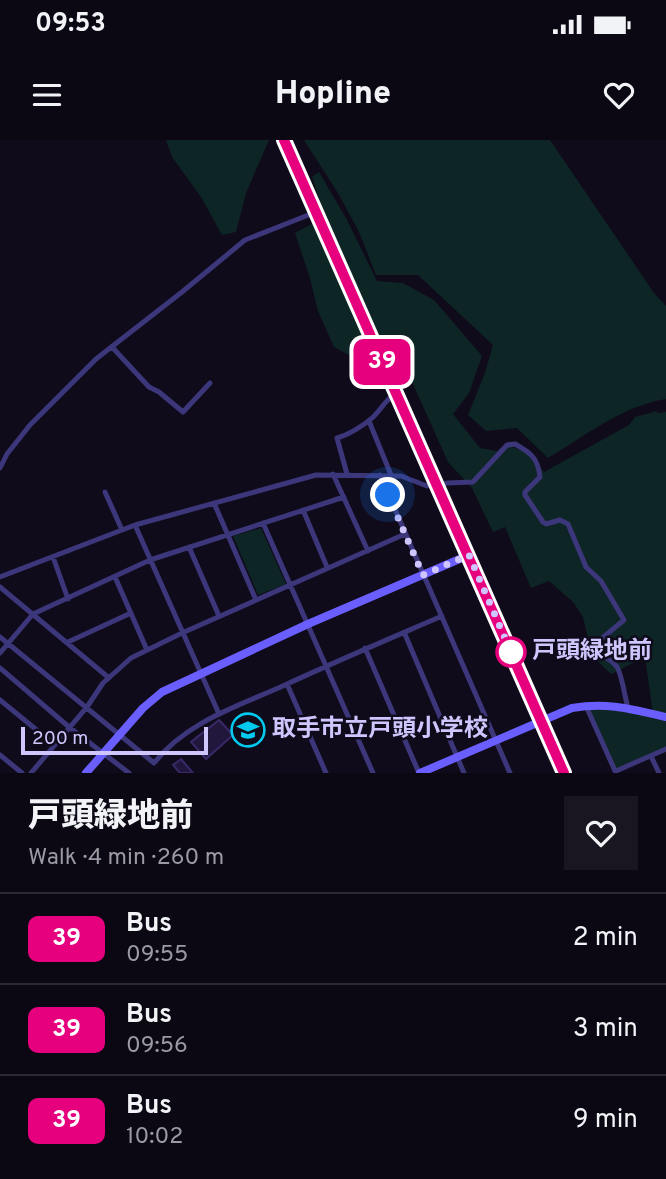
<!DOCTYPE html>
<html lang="en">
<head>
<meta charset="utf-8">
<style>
  body { margin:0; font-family:Overpass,"Noto Sans JP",sans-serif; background:#191622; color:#f1f3f6; height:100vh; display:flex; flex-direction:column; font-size:26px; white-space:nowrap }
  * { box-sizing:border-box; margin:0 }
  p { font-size:23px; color:#9a9aa0 }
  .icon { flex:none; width:38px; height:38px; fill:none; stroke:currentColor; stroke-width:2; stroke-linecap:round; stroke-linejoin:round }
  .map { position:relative; height:633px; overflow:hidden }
  .details { display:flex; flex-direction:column; background:#0b0814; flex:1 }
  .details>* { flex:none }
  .badge { padding:0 14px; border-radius:10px; font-size:24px; line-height:46px }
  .scale { position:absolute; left:21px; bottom:18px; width:187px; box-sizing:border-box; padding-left:7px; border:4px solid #cfc6fe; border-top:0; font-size:19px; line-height:24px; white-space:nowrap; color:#cfc6fe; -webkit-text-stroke:5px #0f0b1b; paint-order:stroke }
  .you { position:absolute; width:35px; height:35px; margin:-18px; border:5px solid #fff; border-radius:50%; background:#1a73e8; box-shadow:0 0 0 10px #1a73e833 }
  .map>.badge { position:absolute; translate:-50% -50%; box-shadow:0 0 0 4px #fff }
  .round { display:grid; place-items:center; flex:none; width:74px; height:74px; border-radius:0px; background:#191622 }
  .summary { display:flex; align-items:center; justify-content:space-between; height:119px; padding:0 28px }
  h1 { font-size:33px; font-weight:800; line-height:52px }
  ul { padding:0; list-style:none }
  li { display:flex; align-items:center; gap:21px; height:91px; padding:0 28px; border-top:2px solid #2b2934 }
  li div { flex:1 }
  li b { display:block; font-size:26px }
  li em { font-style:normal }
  li .badge { min-width:77px; font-weight:700; text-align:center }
  .status { display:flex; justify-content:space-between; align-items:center; height:49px; padding:0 35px; background:#0b0814; direction:ltr }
  .status svg { height:19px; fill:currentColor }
  header { display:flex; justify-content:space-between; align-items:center; height:91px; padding:0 28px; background:#0b0814; font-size:32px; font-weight:800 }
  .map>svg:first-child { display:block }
  .green { fill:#0e2525 }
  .building { fill:#21173c; stroke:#392968; stroke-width:2 }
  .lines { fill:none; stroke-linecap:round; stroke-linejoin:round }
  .street { stroke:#3c367a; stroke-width:5 }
  .secondary { stroke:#6a5efe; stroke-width:8 }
  .line-casing { stroke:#fff; stroke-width:16 }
  .line { stroke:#e6007e; stroke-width:10 }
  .walk { stroke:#cfc6fe; stroke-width:7; stroke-dasharray:0 12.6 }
  .stop-dot { fill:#fff; stroke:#e6007e; stroke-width:3.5 }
  .labels { text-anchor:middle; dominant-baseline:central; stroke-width:5; stroke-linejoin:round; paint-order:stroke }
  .stop-label { font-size:24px; font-weight:bold; fill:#cfc6fe; stroke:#0f0b1b; text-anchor:start }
  .poi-label { font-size:24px; font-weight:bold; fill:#cfc6fe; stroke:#0f0b1b; text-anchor:start }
</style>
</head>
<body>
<div class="status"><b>09:53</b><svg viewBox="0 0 49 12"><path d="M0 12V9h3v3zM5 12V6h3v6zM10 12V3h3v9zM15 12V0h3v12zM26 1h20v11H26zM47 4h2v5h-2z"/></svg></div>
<header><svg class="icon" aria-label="menu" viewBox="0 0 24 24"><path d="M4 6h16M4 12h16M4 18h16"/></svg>Hopline<svg class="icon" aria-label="heart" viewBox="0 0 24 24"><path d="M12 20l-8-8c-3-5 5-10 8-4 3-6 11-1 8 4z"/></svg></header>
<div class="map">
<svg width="666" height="633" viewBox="0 0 666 633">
  <rect width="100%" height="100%" fill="#0f0b1b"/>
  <path class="green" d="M166 0H269L246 53 236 92 222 95 201 57 172 17Z
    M304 0H550L654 153 666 166V259C622 266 585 296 548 318L517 288 486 291 468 275 485 233 493 205 418 135H376L359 92 338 53Z
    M319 32 347 80 377 141 403 143 434 160 482 216 469 253 453 274 480 308 497 311C513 298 534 318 544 332L629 285 635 277 657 271V273L666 272V609L616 631 586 565 653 574 645 517 611 534 592 516 583 477 573 462 549 441 531 448 505 387 493 392 472 348 448 322 400 215 372 228 334 207 318 171 310 138 295 93 325 77 312 37Z
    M261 388 286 444 258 455 233 396Z"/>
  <path class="building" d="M219 580 233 595 206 619 191 602Z
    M181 619 193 633H180L173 625Z"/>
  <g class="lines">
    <path class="street" d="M112 207 149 247 159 252 183 272 210 243
      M369 281 391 335
      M0 328 7 314 30 285 96 219 182 152 245 100 316 72
      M333 334 368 411
      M347 334 337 298C348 295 363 286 372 278 381 270 385 260 396 253
      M380 335 510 633
      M438 346 447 343 473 342 507 305 515 304C531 313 538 318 540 337L525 352V355L543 382 546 384 560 380 568 384 586 427 601 441 624 480 601 499C597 522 607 513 617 527 622 535 625 558 628 568
      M105 352 122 390
      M214 363 256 460
      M303 370 327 427
      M263 383 373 633
      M135 385 219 574
      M189 407 219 476
      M53 417 68 459
      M0 437 135 385 316 335 401 336 427 346 436 343
      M115 437 147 510
      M0 447 109 538
      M404 492 464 633
      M0 497 154 623C187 581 239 566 285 545 337 521 389 499 442 476
      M68 502 131 473
      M365 508 419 633
      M0 513 33 474 150 420 344 357
      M0 528 69 587 129 633
      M287 544 326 633
      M0 560 55 605
      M586 566 616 633
      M0 615 22 633
      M651 616 659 633
      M616 631 666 609
      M31 633 87 567 103 543 131 518 182 493 405 394"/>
    <path class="secondary" d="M284 0 564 633
      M86 633 143 568 162 552 308 484 469 415
      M420 633 572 568C608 562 631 569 666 577"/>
  </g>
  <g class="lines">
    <defs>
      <path id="line" d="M284 0 564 633"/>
    </defs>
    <use href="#line" class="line-casing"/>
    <use href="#line" class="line"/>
    <path class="walk" d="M388 355 423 435 469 415 511 512"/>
  </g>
  <defs>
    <symbol id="school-ring" viewBox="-11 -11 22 22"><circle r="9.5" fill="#0f0b1b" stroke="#02caee" stroke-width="1.5"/><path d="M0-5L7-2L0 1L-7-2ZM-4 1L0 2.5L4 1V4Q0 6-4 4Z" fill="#02caee"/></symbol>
  </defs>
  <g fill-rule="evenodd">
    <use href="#school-ring" x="229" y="571" width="38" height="38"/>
  </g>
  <circle class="stop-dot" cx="511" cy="512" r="14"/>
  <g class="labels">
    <g class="stop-label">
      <text x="532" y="512">戸頭緑地前</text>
    </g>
    <g class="poi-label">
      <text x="272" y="590">取手市立戸頭小学校</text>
    </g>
  </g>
</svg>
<div class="scale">200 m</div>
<div class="you" style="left:388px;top:355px"></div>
<b class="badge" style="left:382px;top:222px;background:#e6007e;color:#fff">39</b>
</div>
<section class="details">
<div class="summary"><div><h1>戸頭緑地前</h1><p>Walk · 4 min · 260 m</p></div><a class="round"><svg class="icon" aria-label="heart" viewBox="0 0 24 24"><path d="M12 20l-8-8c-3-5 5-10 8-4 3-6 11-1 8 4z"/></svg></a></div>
<ul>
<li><span class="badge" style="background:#e6007e;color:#fff">39</span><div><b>Bus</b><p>09:55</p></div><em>2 min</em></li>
<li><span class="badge" style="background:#e6007e;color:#fff">39</span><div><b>Bus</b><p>09:56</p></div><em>3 min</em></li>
<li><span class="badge" style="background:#e6007e;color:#fff">39</span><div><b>Bus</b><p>10:02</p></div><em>9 min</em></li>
</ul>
</section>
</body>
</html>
